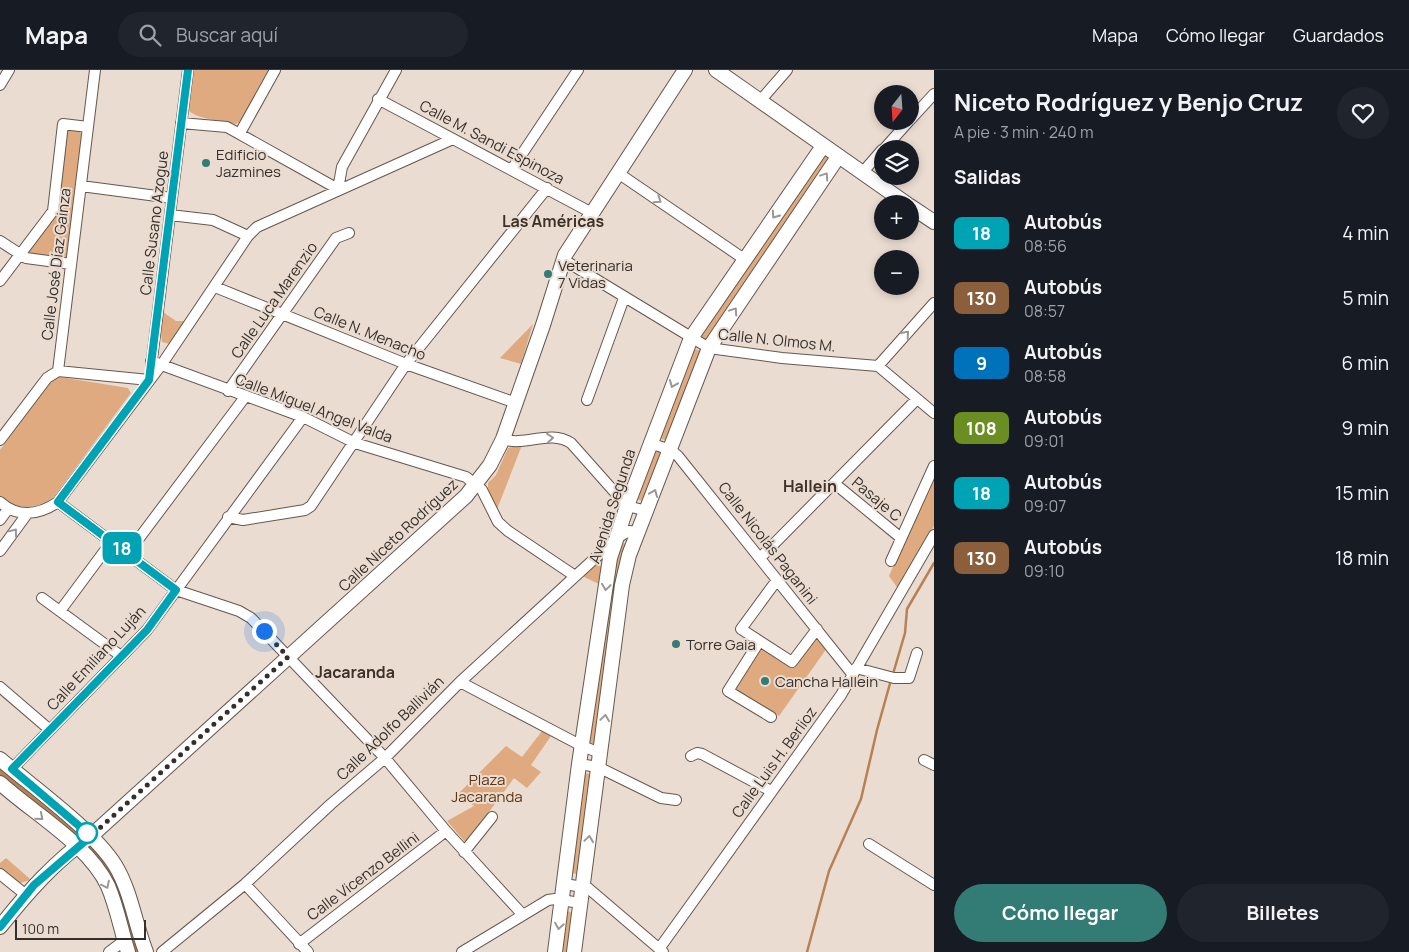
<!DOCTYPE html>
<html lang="es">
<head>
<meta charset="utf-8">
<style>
  body { margin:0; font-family:Manrope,sans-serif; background:#20242c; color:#f1f3f6; height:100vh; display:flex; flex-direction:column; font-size:19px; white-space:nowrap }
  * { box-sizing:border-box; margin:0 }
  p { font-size:16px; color:#9ea1a6 }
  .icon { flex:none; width:28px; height:28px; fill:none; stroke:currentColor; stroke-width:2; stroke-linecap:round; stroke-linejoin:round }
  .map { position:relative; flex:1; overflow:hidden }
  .side { display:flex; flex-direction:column; background:#171b24; width:475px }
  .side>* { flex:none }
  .badge { padding:0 10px; border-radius:8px; font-size:18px; line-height:32px }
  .needle { width:32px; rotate:197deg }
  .buttons { position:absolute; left:874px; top:15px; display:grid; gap:10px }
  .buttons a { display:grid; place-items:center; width:45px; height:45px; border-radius:50%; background:#171b24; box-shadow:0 2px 8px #0003; font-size:25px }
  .scale { position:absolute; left:15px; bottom:12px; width:131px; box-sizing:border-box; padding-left:5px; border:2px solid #342f2a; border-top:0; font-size:14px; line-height:18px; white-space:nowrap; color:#342f2a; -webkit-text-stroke:4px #ebdcd1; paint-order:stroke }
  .you { position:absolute; width:25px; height:25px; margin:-12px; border:4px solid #fff; border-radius:50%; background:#1a73e8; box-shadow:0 0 0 8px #1a73e833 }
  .map>.badge { position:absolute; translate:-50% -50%; box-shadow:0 0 0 2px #fff }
  h2 { padding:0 20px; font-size:19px; line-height:45px }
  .round { display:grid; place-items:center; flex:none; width:52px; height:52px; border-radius:26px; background:#20242c }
  .headline { display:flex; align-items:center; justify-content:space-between; height:85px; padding:0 20px }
  h1 { font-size:24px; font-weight:700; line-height:38px }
  .action { display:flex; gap:10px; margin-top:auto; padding:10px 20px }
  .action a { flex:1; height:58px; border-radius:30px; background:#337b75; color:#fff; font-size:20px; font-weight:700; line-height:58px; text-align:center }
  .action a+a { background:#20242c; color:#f1f3f6 }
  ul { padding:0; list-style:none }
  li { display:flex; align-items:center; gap:15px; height:65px; padding:0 20px }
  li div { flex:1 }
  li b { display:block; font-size:19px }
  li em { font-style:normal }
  li .badge { min-width:55px; font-weight:700; text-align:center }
  header { display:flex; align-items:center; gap:30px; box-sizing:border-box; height:70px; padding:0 25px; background:#171b24; border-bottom:1px solid #363941 }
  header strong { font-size:24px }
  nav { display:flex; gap:28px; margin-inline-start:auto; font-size:18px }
  .search { width:350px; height:45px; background:#20242c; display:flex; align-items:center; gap:12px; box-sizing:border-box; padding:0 18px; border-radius:28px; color:#9ea1a6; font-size:19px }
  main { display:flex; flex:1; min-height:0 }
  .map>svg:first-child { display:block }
  .green { fill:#dfaa7f }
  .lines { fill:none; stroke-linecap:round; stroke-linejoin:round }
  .stream { stroke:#b78154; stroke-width:2.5 }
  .canal { stroke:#b78154; stroke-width:9 }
  .street-casing { stroke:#64584e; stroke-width:12 }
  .secondary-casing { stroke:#64584e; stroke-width:16 }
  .street { stroke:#fff; stroke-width:10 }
  .secondary { stroke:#fff; stroke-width:14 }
  .oneway { stroke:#9a9794 }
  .line-casing { stroke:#fff; stroke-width:11 }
  .line { stroke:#00a3b4; stroke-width:8 }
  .walk { stroke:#342f2a; stroke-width:5; stroke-dasharray:0 9 }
  .poi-dot { fill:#337b75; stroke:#ebdcd1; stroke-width:2 }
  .stop-dot { fill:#fff; stroke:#00a3b4; stroke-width:2.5 }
  .labels { text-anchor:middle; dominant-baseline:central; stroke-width:4; stroke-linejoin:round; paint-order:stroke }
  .street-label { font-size:15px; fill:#342f2a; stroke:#ebdcd1 }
  .poi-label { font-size:15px; fill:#342f2a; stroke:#ebdcd1; text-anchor:start }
  .park-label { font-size:15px; fill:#5b3512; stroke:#ebdcd1 }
  .neighbourhood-label { font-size:16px; font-weight:bold; fill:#3c3127; stroke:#ebdcd1 }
</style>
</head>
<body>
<header>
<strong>Mapa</strong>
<div class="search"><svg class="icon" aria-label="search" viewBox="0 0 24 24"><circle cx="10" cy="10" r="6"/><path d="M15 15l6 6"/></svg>Buscar aquí</div>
<nav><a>Mapa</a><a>Cómo llegar</a><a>Guardados</a></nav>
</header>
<main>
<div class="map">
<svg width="934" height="882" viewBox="0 0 934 882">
  <rect width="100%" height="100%" fill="#ebdcd1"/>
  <path class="green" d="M192 0H270L242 50 236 54C223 51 196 49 188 40Z
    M71 59 79 60 82 66 69 185 64 188 31 184 28 180 57 140 65 64Z
    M823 84 830 88 706 270 699 265Z
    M163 242 176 251H186L170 274 162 272 161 262Z
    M533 254 521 294 500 288Z
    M692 278 701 281 668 371 659 368Z
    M54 306 128 318 131 323 54 427C36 440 19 440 0 428V380Z
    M522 375 496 442 488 418V413L496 405 508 378Z
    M654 380 663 384 645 432 636 429Z
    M934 404V456L899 520 889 506Z
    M620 472 629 475 596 676 588 673 610 516Z
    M604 487 601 515 582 506Z
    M814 567H817L827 578 779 646 737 622V614L759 579H764L796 594Z
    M542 661 551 666 531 695 541 702 527 718 514 708 466 773 447 751 474 736 458 724 506 676 522 687Z
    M584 703 590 704 577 804 571 803Z
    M6 788 29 808 30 810 20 813 0 799V793Z
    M568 841 573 844 568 882H560Z"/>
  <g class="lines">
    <path class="stream" d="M893 604 905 563 907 539 934 493
      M807 882 829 801 861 729 877 660 891 610"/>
    <path class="canal" d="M0 701 93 778C119 807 125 846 137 882"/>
    <defs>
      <path id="street" d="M0 15 9 0
        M378 29 592 143
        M760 31 787 0
        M910 50 934 24
        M181 53 227 57 338 119
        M240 63 275 0
        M884 79 909 51
        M512 99 578 0
        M618 103 744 189
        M862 103 882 80
        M81 116 172 128
        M338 119 342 97 396 0
        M170 145 213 150 248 166
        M0 171 26 188 71 194
        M564 190 709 278 782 288 878 296 934 343
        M0 211 53 141 63 54 88 57
        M215 217 406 294 516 333
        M151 291 303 347 355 373 466 407 482 420 498 452 508 461 575 506
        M878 296 934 233
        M151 297 188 0
        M58 301 149 310
        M228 321 336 168 349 163
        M587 330 624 228
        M503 369C526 377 549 359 571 373L627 436 647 441
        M0 370 47 308 58 301 95 0
        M649 373 671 380 678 386 853 605
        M834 413 901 468
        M0 432C18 448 39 445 58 432L162 294 248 166 257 157 453 69
        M58 432 176 520 239 541 251 548 385 688 446 761 522 844
        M228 447 243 450 305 440 311 436 406 294 547 118
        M0 450 8 439
        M0 481 27 444
        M128 483 245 327
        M761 487 917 329
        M891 491 934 396
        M777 510 741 559 792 592 817 559
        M42 528 121 586
        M60 541 112 471
        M759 572 728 621 771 647
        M856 598 894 608H909L917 583
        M460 612 582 676 600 683
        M0 617 50 660
        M691 686 697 683 702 684 771 721
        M924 690 934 695
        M579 694 598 697 661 728 676 730
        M12 699 147 560 303 347
        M869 774 934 815
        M464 782 492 747
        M0 804 26 825
        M245 814 308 882
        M565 814 588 818 663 882
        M299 874 446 761
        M659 879 841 625 934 465
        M109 882 125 870
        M162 882 245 814 331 734 385 688 460 612 617 468 629 461 638 462
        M462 882 548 830 555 829 580 833"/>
      <path id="secondary" d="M716 0 907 134
        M910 136 934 152
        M0 689C34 718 92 759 115 795 131 821 135 854 146 882
        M0 713C34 744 88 774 108 816 117 837 121 860 128 882
        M0 857C27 823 55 791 91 766L466 426 490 395 503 369 543 255 565 185 685 0
        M555 882 579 694 610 488 627 436 691 268 823 76
        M574 882 622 515 629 485 709 278 838 87"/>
    </defs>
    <use href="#street" class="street-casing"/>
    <use href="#secondary" class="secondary-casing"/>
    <use href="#street" class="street"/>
    <use href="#secondary" class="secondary"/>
  </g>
  <defs><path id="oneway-chevron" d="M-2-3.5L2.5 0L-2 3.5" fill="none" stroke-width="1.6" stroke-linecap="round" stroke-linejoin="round" transform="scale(1.25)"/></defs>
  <g class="oneway">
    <use href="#oneway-chevron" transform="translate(825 106) rotate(-56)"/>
    <use href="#oneway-chevron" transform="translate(658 130) rotate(34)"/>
    <use href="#oneway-chevron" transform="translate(775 145) rotate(125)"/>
    <use href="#oneway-chevron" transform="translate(734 241) rotate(-56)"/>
    <use href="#oneway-chevron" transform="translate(906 264) rotate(-49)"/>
    <use href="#oneway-chevron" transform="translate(673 314) rotate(112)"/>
    <use href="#oneway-chevron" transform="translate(550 368) rotate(-5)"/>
    <use href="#oneway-chevron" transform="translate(654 423) rotate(-68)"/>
    <use href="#oneway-chevron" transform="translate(14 462) rotate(-53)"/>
    <use href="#oneway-chevron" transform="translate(606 517) rotate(98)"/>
    <use href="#oneway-chevron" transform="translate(605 648) rotate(-82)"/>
    <use href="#oneway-chevron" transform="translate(40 747) rotate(40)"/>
    <use href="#oneway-chevron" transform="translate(589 769) rotate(-82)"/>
    <use href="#oneway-chevron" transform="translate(106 815) rotate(64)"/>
    <use href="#oneway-chevron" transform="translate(559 856) rotate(99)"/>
  </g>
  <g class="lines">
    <defs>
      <path id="line" d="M0 857 34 815 91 766 12 699 147 560 176 520 58 432 149 310 188 0"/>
    </defs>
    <use href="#line" class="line-casing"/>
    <use href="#line" class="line"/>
    <path class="walk" d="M87 763 91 766 288 587 264 561"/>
  </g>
  <g class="poi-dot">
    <circle cx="206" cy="93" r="5"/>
    <circle cx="548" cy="204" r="5"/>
    <circle cx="676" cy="574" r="5"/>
    <circle cx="765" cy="611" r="5"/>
  </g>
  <circle class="stop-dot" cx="87" cy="763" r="10"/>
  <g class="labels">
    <g class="street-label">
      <text transform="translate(492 72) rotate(28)">Calle M. Sandi Espinoza</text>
      <text transform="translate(154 153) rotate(-83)">Calle Susano Azogue</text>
      <text transform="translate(56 194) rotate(-83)">Calle José Díaz Gainza</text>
      <text transform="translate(274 230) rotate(-55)">Calle Luca Marenzio</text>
      <text transform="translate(370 263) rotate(22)">Calle N. Menacho</text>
      <text transform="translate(777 270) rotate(6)">Calle N. Olmos M.</text>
      <text transform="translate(314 338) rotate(21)">Calle Miguel Angel Valda</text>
      <text transform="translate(877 429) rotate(40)">Pasaje C</text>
      <text transform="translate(612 436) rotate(-72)">Avenida Segunda</text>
      <text transform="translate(398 465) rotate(-43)">Calle Niceto Rodríguez</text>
      <text transform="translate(768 473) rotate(52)">Calle Nicolás Paganini</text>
      <text transform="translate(96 588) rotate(-47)">Calle Emiliano Luján</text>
      <text transform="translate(390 658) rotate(-44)">Calle Adolfo Ballivián</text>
      <text transform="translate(774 692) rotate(-54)">Calle Luis H. Berlioz</text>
      <text transform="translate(363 806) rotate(-37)">Calle Vicenzo Bellini</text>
    </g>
    <g class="poi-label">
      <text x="216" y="84">Edificio<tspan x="216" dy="17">Jazmines</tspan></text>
      <text x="558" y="195">Veterinaria<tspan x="558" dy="17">7 Vidas</tspan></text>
      <text x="686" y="574">Torre Gaia</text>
      <text x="775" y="611">Cancha Hallein</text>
    </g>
    <g class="park-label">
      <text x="487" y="709">Plaza<tspan x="487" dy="17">Jacaranda</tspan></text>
    </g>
    <g class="neighbourhood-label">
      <text x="553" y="151">Las Américas</text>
      <text x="810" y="416">Hallein</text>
      <text x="355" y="602">Jacaranda</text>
    </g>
  </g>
</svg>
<div class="buttons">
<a><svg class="needle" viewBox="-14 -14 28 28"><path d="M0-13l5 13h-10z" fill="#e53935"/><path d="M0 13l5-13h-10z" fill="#9ea1a6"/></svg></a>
<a><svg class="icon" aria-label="layers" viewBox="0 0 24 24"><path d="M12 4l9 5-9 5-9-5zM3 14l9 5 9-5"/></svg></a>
<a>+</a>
<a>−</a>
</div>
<div class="scale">100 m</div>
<div class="you" style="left:264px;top:561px"></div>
<b class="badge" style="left:122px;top:478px;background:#00a3b4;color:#fff">18</b>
</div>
<section class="side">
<div class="headline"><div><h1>Niceto Rodríguez y Benjo Cruz</h1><p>A pie · 3 min · 240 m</p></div><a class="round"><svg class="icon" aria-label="heart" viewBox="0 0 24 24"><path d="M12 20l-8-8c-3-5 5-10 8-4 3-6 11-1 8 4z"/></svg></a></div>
<h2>Salidas</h2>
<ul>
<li><span class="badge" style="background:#00a3b4;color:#fff">18</span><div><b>Autobús</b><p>08:56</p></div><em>4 min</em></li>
<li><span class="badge" style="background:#8b5e3c;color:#fff">130</span><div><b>Autobús</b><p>08:57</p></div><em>5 min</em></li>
<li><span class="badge" style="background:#0072bc;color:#fff">9</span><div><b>Autobús</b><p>08:58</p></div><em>6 min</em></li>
<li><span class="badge" style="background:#6b8e23;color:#fff">108</span><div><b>Autobús</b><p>09:01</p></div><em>9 min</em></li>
<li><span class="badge" style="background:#00a3b4;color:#fff">18</span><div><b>Autobús</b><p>09:07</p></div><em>15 min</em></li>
<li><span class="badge" style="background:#8b5e3c;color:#fff">130</span><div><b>Autobús</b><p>09:10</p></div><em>18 min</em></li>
</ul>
<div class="action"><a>Cómo llegar</a><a>Billetes</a></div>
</section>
</main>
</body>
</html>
